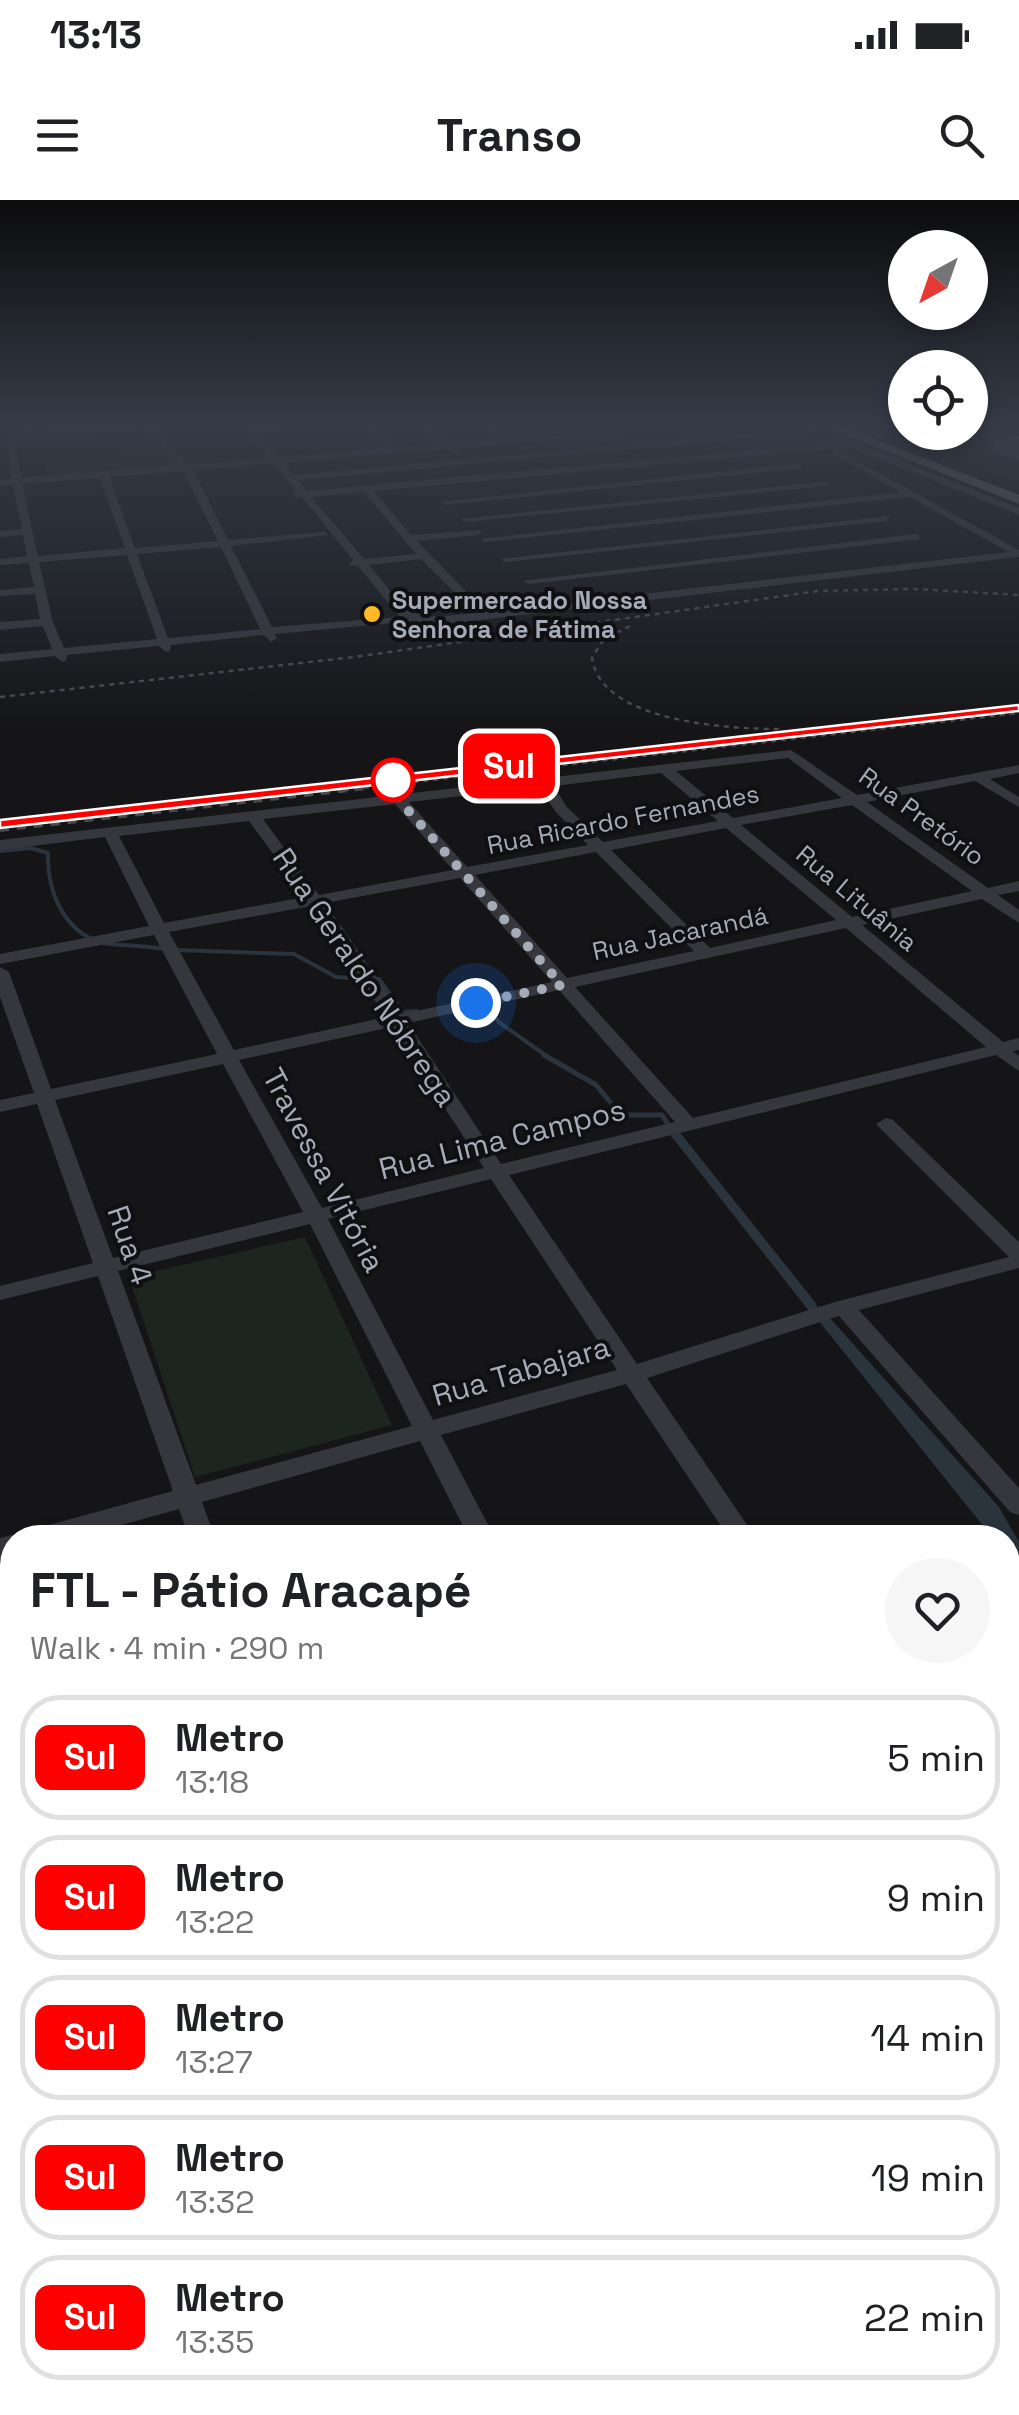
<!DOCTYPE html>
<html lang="en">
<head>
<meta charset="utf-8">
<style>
  body { margin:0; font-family:"Space Grotesk",sans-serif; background:#f6f6f6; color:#202124; height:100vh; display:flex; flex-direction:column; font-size:38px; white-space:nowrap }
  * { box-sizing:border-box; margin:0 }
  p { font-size:32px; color:#757577 }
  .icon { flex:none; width:55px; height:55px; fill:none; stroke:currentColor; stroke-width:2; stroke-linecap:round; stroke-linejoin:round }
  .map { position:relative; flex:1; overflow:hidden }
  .panel { position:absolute; left:0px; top:1325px; width:1020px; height:890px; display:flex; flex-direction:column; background:#fff; border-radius:40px 40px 0 0; box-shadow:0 5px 15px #0003 }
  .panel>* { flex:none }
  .badge { padding:0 20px; border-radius:15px; font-size:35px; line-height:65px }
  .needle { width:65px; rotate:220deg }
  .fabs { position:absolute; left:888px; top:30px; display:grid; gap:20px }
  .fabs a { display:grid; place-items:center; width:100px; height:100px; border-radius:50%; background:#fff; box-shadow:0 5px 15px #0003; font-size:50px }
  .you { position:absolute; width:50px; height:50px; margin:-25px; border:8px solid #fff; border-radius:50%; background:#1a73e8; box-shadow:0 0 0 15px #1a73e833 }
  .map>.badge { position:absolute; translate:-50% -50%; box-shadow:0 0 0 5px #fff }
  .round { display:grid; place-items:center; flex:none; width:105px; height:105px; border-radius:52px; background:#f6f6f6 }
  .head { display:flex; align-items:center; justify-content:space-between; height:170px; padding:0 30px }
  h1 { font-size:48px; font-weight:800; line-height:75px }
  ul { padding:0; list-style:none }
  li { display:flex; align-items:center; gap:30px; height:125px; margin:0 20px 15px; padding:0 10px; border:5px solid #e0e0e0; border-radius:40px }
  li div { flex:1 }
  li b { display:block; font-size:38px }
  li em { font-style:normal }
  li .badge { min-width:110px; font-weight:700; text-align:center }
  .status { display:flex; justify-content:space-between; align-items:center; height:70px; padding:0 50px; background:#fff; direction:ltr }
  .status svg { height:28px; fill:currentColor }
  header { display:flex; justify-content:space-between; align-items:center; height:130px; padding:0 30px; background:#fff; font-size:45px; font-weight:800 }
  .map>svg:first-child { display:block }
  .built { fill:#212124 }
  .green { fill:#1d261e }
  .water { fill:#2a343c }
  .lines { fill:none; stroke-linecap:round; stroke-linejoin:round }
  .stream-far1 { stroke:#2a343c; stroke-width:4 }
  .stream { stroke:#2a343c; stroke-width:5 }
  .minor { fill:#36373d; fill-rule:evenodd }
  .highway { fill:#61656e; fill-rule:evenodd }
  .rail-far1 { stroke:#494b52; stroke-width:2.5; stroke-dasharray:5 5; stroke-linecap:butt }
  .rail { stroke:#494b52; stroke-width:4; stroke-dasharray:9 8; stroke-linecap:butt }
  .wall { fill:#46474c }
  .building { fill:#515258; stroke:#5e6067; stroke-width:2.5 }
  .line { fill:#f00; stroke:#fff; stroke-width:2.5 }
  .walk { stroke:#a6abb8; stroke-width:10; stroke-dasharray:0 18 }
  .poi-dot { fill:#ffb925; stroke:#101012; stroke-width:4 }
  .stop-dot { fill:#fff; stroke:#f00; stroke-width:5 }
  .labels { text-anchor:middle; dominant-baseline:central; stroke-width:8; stroke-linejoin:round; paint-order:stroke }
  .far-poi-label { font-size:25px; font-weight:bold; fill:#a6abb8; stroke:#101012; text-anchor:start }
  .far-street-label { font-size:25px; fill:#a6abb8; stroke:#101012 }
  .street-label { font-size:30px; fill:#a6abb8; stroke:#101012 }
</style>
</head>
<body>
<div class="status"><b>13:13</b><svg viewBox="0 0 49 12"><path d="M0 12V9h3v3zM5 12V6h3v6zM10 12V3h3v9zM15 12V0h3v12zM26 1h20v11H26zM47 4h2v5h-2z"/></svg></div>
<header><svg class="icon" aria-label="menu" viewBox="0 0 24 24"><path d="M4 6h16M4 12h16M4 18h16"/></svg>Transo<svg class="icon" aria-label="search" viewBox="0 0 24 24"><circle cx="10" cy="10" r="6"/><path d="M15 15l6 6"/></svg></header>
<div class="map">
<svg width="1019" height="2215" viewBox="0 0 1019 2215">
  <rect width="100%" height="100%" fill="#151517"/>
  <path class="built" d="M863 222H905V232H970V222H1019V282Z"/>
  <path class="green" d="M34 222H228L229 223 25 231Z
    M162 248 181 267 48 279 42 257Z
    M305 1037 392 1225 195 1277 129 1077Z"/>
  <path class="water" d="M678 930 815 1102 818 1108 809 1111 668 932Z
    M829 1117 999 1307 1019 1342V1353L1008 1357V1338L992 1337 818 1120Z"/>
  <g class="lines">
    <path class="stream-far1" d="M0 651 30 648 48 653C47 692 65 738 110 744 129 746 144 745 165 749
      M176 750 294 754 336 777 364 779
      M375 779H379L403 812 417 811
      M482 803 500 823 548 857"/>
    <path class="stream" d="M544 855 596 885 621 915H662L671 929"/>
    <path class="minor" d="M26 222H34L27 230 237 222 234 227 155 230 188 265 269 258 240 222H248L253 227 308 223 305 228 257 232 278 257 386 248 358 222H367L396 248 441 244 418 222H427L451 243 497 239 476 222H485L507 239 745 222 456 248 461 253 456 256 446 249 283 263 293 275 816 227 819 232 298 280 307 291 840 242 833 238 837 235 1019 308V315L850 247 374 291 411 335 482 330 478 335 417 341 486 412 1008 352 910 297 485 342 480 339 901 292 831 253 834 248 1019 350V357L419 427 393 423 275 434 277 438 271 442 264 435 171 445 170 451 166 452 159 446 67 455 66 461 62 462 55 456 0 462V454L52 449 43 426 0 430V422L40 419 35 394 0 396V390L34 387 29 363 0 365V359L27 356 23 335 0 337V331L22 329 13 285 0 286V280L11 279 8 241ZM146 230 179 265 21 278 16 241 22 236ZM274 263 297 292 293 293V297H302L353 360 349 365 358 366 400 417 272 427 231 346 329 335 324 332 228 340 193 270ZM183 271 218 341 135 348 109 277ZM100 278 125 348 38 356 22 284ZM364 292 416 354 364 359 311 297ZM221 347 260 429 168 438 137 354ZM127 355 157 439 64 448 53 422 39 362ZM421 359 475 413C404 421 413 417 369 365Z
      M800 263 803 268 446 305 441 302Z
      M830 281 827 286 465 322 460 319Z
      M890 316 886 321 505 362 500 359Z
      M917 334 921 339 529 384 523 381Z
      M791 550 857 595 1019 565V573L990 579 1019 597V607L975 581 867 602 988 688 1019 681V691L998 695 1019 710V723L982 699 862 725 1003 842 1019 838V850L1013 851 1019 856V871L996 855 509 975 637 1164 835 1102 1009 1057 876 924 886 918 893 920 1019 1042V1068L859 1110 1019 1288V1315L1010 1312 839 1116 647 1178 756 1338H729L626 1184 441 1235 495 1338H469L420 1241 202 1302 215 1338H189L179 1309 75 1338H25L29 1331 38 1328 173 1291 98 1076 0 1100V1086L93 1063 37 904 0 912V900L34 893 0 797V767L9 772 51 889 217 854 154 735 0 764V754L149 726 105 637 0 650V640ZM788 558 842 598 733 618 676 571ZM661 573 718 621 603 642 566 606 554 586ZM540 587 555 611 588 645 467 667 409 602ZM395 604 453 670 319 695 263 619ZM852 605 972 691 852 717 741 625ZM249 621 305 697 164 723 119 636ZM726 628 836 720 710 748 611 650ZM596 652 694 751 567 778 475 675ZM460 678 552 782 402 814 325 703ZM311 706 386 817 234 850 169 732ZM846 728 986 847 693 918 575 787ZM559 790 675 922 501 964 408 823ZM392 827 484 968 322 1008 239 860ZM223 864 303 1012 113 1058 55 900ZM491 979 617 1170 433 1220 328 1019ZM310 1024 412 1226 196 1285 118 1071Z
      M12 1335 20 1338H12V1355L0 1358V1338Z
      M1019 1355V1376L1008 1379V1359Z
      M12 1495V1519L0 1523V1499Z
      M0 1676 12 1684V1774L0 1768Z
      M1008 1702 1019 1706V1748L1008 1744Z
      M1019 1828V1862L1008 1867V1833Z
      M12 2024V2061L0 2067V2029Z
      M78 2202H118L120 2215H80Z
      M205 2202H266L260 2215H200Z"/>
    <path class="highway" d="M814 222H830L1019 295V304Z"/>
    <path class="rail-far1" d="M630 426 603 440 592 458C601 523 732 529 781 529
      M0 497 354 457 818 391 914 389 1019 395
      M344 590 1019 513"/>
    <path class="rail" d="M0 630 366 588"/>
  </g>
  <path class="wall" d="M1019 237V260L993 251 994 242Z"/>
  <path class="building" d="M1019 237V249L994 242Z"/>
  <linearGradient id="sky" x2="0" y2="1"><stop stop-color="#0c0c0d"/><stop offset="0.42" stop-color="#353b47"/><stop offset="1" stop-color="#353b47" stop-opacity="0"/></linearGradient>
  <rect width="1019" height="532" fill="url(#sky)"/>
  <path class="line" d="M1019 505V511L0 628V620Z"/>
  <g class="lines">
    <path class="walk" d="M393 580 399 600 562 785 476 803"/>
  </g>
  <circle class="poi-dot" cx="372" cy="414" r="10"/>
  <circle class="stop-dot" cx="393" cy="580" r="20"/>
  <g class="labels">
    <g class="far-poi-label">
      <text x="392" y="400">Supermercado Nossa<tspan x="392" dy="29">Senhora de Fátima</tspan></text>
    </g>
    <g class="far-street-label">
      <text transform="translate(922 616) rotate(36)">Rua Pretório</text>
      <text transform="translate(623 619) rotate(-11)">Rua Ricardo Fernandes</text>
      <text transform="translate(857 698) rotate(40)">Rua Lituânia</text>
      <text transform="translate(680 733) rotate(-12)">Rua Jacarandá</text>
    </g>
    <g class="street-label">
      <text transform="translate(365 777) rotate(56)">Rua Geraldo Nóbrega</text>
      <text transform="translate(502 939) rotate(-14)">Rua Lima Campos</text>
      <text transform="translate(324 970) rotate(62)">Travessa Vitória</text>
      <text transform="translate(130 1045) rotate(71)">Rua 4</text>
      <text transform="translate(521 1171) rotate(-16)">Rua Tabajara</text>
    </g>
  </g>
</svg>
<div class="fabs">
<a><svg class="needle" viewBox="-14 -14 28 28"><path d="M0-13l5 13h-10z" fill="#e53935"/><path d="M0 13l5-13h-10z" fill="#757577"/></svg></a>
<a><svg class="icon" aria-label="locate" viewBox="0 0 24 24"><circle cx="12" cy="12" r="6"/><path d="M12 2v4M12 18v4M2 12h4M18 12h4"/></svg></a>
</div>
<div class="you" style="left:476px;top:803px"></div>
<b class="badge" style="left:509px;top:566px;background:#f00;color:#fff">Sul</b>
<section class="panel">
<div class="head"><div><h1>FTL - Pátio Aracapé</h1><p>Walk · 4 min · 290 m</p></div><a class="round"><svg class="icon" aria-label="heart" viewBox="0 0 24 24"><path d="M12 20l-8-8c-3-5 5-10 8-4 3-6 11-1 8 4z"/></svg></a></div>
<ul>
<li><span class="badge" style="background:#f00;color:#fff">Sul</span><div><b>Metro</b><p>13:18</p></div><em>5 min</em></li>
<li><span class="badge" style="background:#f00;color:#fff">Sul</span><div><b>Metro</b><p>13:22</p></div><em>9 min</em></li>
<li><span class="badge" style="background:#f00;color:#fff">Sul</span><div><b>Metro</b><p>13:27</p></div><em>14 min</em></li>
<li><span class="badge" style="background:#f00;color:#fff">Sul</span><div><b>Metro</b><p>13:32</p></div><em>19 min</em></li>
<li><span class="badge" style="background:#f00;color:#fff">Sul</span><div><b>Metro</b><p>13:35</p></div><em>22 min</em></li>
</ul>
</section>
</div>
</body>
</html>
